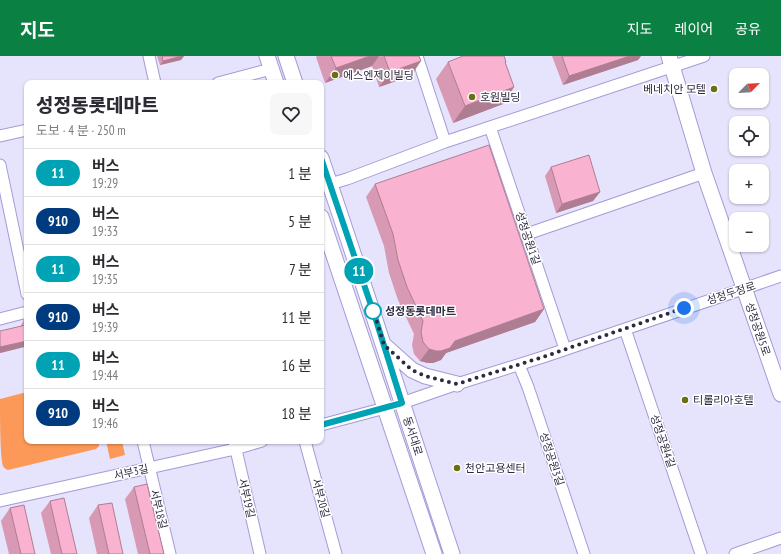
<!DOCTYPE html>
<html lang="ko">
<head>
<meta charset="utf-8">
<style>
  body { margin:0; font-family:"PT Sans Narrow","Noto Sans KR",sans-serif; background:#f7f7f7; color:#2b2b33; height:100vh; display:flex; flex-direction:column; font-size:15px; white-space:nowrap }
  * { box-sizing:border-box; margin:0 }
  p { font-size:13px; color:#7c7c81 }
  .icon { flex:none; width:22px; height:22px; fill:none; stroke:currentColor; stroke-width:2; stroke-linecap:round; stroke-linejoin:round }
  .map { position:relative; flex:1; overflow:hidden }
  .drawer { position:absolute; left:24px; top:24px; width:300px; height:364px; display:flex; flex-direction:column; background:#fff; border-radius:8px; box-shadow:0 1px 3px #0004 }
  .drawer>* { flex:none }
  .badge { padding:0 8px; border-radius:13px; font-size:14px; line-height:26px }
  .needle { width:26px; rotate:66deg }
  .controls { position:absolute; left:729px; top:12px; display:grid; gap:8px }
  .controls a { display:grid; place-items:center; width:40px; height:40px; border-radius:8px; background:#fff; box-shadow:0 1px 3px #0004; font-size:20px }
  .you { position:absolute; width:20px; height:20px; margin:-10px; border:3px solid #fff; border-radius:50%; background:#1a73e8; box-shadow:0 0 0 6px #1a73e833 }
  .map>.badge { position:absolute; translate:-50% -50%; box-shadow:0 0 0 2px #fff }
  .round { display:grid; place-items:center; flex:none; width:42px; height:42px; border-radius:8px; background:#f7f7f7 }
  .head { display:flex; align-items:center; justify-content:space-between; height:68px; padding:0 12px }
  h1 { font-size:19px; font-weight:800; line-height:30px }
  ul { padding:0; list-style:none }
  li { display:flex; align-items:center; gap:12px; height:48px; padding:0 12px; border-top:1px solid #e1e1e2 }
  li div { flex:1 }
  li b { display:block; font-size:15px }
  li em { font-style:normal }
  li .badge { min-width:44px; font-weight:700; text-align:center }
  header { display:flex; align-items:center; gap:24px; box-sizing:border-box; height:56px; padding:0 20px; background:#0b8043; color:#fff }
  header strong { font-size:19px }
  nav { display:flex; gap:22px; margin-inline-start:auto; font-size:14px }
  .map>svg:first-child { display:block }
  .green { fill:#fc9958 }
  .lines { fill:none; stroke-linecap:round; stroke-linejoin:round }
  .street-casing { stroke:#a59ad6; stroke-width:13 }
  .secondary-casing { stroke:#a59ad6; stroke-width:17 }
  .street { stroke:#fff; stroke-width:11 }
  .secondary { stroke:#fff; stroke-width:15 }
  .wall { fill:#d799b4 }
  .shaded-wall { fill:#af7d92 }
  .building { fill:#fab2d1; stroke:#af7d92 }
  .line-casing { stroke:#fff; stroke-width:9 }
  .line { stroke:#00a3b4; stroke-width:6 }
  .walk { stroke:#2f2a42; stroke-width:4; stroke-dasharray:0 7.2 }
  .poi-dot { fill:#6b6f14; stroke:#fff; stroke-width:1.5 }
  .stop-dot { fill:#fff; stroke:#00a3b4; stroke-width:2 }
  .labels { text-anchor:middle; dominant-baseline:central; stroke-width:3; stroke-linejoin:round; paint-order:stroke }
  .poi-label { font-size:11px; fill:#2f2a42; stroke:#fff; text-anchor:start }
  .street-label { font-size:11px; fill:#2f2a42; stroke:#fff }
  .stop-label { font-size:11px; font-weight:bold; fill:#2f2a42; stroke:#fff; text-anchor:start }
</style>
</head>
<body>
<header>
<strong>지도</strong>
<nav><a>지도</a><a>레이어</a><a>공유</a></nav>
</header>
<div class="map">
<svg width="781" height="498" viewBox="0 0 781 498">
  <rect width="100%" height="100%" fill="#e6e3fc"/>
  <path class="green" d="M27 336V385H99V390L96 393 8 414C6 413 5 413 3 410 0 401 0 356 0 343Z
    M106 385H122L125 399 110 403Z"/>
  <g class="lines">
    <defs>
      <path id="street" d="M149 0 155 27
        M417 0 445 86
        M218 27 271 13
        M490 71 565 293
        M0 80 27 74
        M0 109 27 238
        M330 128 347 123 445 86 704 0
        M527 178 704 117
        M0 263 27 256
        M625 273 701 498
        M519 309 528 331 584 498
        M402 347 457 328 543 301 781 220
        M321 369 385 352
        M143 385 170 498
        M234 385 260 498
        M305 385 336 498
        M0 445 235 393 262 385
        M735 498 781 482"/>
      <path id="secondary" d="M267 0 276 27
        M286 0 295 27
        M669 0 704 117 781 338
        M321 102C366 234 408 366 452 498
        M321 161 434 498
        M384 289 412 314 425 320 457 328"/>
    </defs>
    <use href="#street" class="street-casing"/>
    <use href="#secondary" class="secondary-casing"/>
    <use href="#street" class="street"/>
    <use href="#secondary" class="secondary"/>
  </g>
  <path class="wall" d="M157 0H184L181 4 160 9Z
    M317 0H419L411 20 379 31 372 10 325 27 316 1Z
    M552 0H641L638 4 563 29Z
    M448 6H506L505 7 514 31 503 48 453 67 436 23Z
    M551 111 600 136 593 145 556 157 545 120Z
    M375 128 544 253 535 266 446 297 441 304 433 307H428L420 305 414 298 412 289 414 278 398 244 389 217 384 190 366 141Z
    M27 263V307L24 291 0 297V275L20 271 24 264Z
    M134 431 164 498H138L125 443Z
    M50 445 77 498H51L41 457Z
    M98 449 123 498H97L89 462Z
    M10 452 35 498H9L1 465Z"/>
  <path class="shaded-wall" d="M182 0H184L181 4 160 9 163 5Z
    M370 0H379L372 10 325 27 336 12Z
    M630 0H641L638 4 563 29 569 20Z
    M421 5 411 20 379 31 390 16Z
    M514 31 503 48 453 67 465 50Z
    M600 136 593 145 556 157 562 148Z
    M544 253 535 266 446 297 441 304 433 307H428L420 305 429 293Z
    M27 285V287L24 291 0 297V291Z"/>
  <path class="building" d="M162 0H182L163 5Z
    M331 0H370L336 12Z
    M384 0H419L421 5 390 16Z
    M463 0H504L506 6H505L514 31 465 50 448 6Z
    M562 0H630L569 20Z
    M489 89 544 253 455 285 450 292 441 295H436L429 293 423 286 421 276 423 265 407 231 398 204 393 178 375 128Z
    M589 99 600 136 562 148 551 111Z
    M27 263V285L0 291V275L26 269 24 264Z
    M147 428 164 498H150L134 431Z
    M64 442 77 498H62L50 445Z
    M112 447 123 498H109L98 449Z
    M24 449 35 498H21L10 452Z"/>
  <g class="lines">
    <defs>
      <path id="line" d="M321 102 376 264 402 347 321 369"/>
    </defs>
    <use href="#line" class="line-casing"/>
    <use href="#line" class="line"/>
    <path class="walk" d="M373 255 372 250 384 289 412 314 425 320 457 328 543 301 684 252"/>
  </g>
  <g class="poi-dot">
    <circle cx="335" cy="19" r="4"/>
    <circle cx="714" cy="33" r="4"/>
    <circle cx="472" cy="41" r="4"/>
    <circle cx="685" cy="344" r="4"/>
    <circle cx="457" cy="412" r="4"/>
  </g>
  <circle class="stop-dot" cx="373" cy="255" r="8"/>
  <g class="labels">
    <g class="poi-label">
      <text x="343" y="19">에스엔제이빌딩</text>
      <text x="706" y="33" text-anchor="end">베네치안 모텔</text>
      <text x="480" y="41">호원빌딩</text>
      <text x="693" y="344">티롤리아호텔</text>
      <text x="465" y="412">천안고용센터</text>
    </g>
    <g class="street-label">
      <text transform="translate(528 182) rotate(71)">성정공원1길</text>
      <text transform="translate(731 237) rotate(-18)">성정두정로</text>
      <text transform="translate(758 273) rotate(71)">성정공원5로</text>
      <text transform="translate(413 380) rotate(72)">동서대로</text>
      <text transform="translate(663 385) rotate(71)">성정공원4길</text>
      <text transform="translate(552 403) rotate(72)">성정공원3길</text>
      <text transform="translate(131 416) rotate(-13)">서부3길</text>
      <text transform="translate(247 442) rotate(77)">서부19길</text>
      <text transform="translate(321 442) rotate(75)">서부20길</text>
      <text transform="translate(159 453) rotate(76)">서부18길</text>
    </g>
    <g class="stop-label">
      <text x="385" y="255">성정동롯데마트</text>
    </g>
  </g>
</svg>
<div class="controls">
<a><svg class="needle" viewBox="-14 -14 28 28"><path d="M0-13l5 13h-10z" fill="#e53935"/><path d="M0 13l5-13h-10z" fill="#7c7c81"/></svg></a>
<a><svg class="icon" aria-label="locate" viewBox="0 0 24 24"><circle cx="12" cy="12" r="6"/><path d="M12 2v4M12 18v4M2 12h4M18 12h4"/></svg></a>
<a>+</a>
<a>−</a>
</div>
<div class="you" style="left:684px;top:252px"></div>
<b class="badge" style="left:359px;top:215px;background:#00a3b4;color:#fff">11</b>
<section class="drawer">
<div class="head"><div><h1>성정동롯데마트</h1><p>도보 · 4 분 · 250 m</p></div><a class="round"><svg class="icon" aria-label="heart" viewBox="0 0 24 24"><path d="M12 20l-8-8c-3-5 5-10 8-4 3-6 11-1 8 4z"/></svg></a></div>
<ul>
<li><span class="badge" style="background:#00a3b4;color:#fff">11</span><div><b>버스</b><p>19:29</p></div><em>1 분</em></li>
<li><span class="badge" style="background:#003b80;color:#fff">910</span><div><b>버스</b><p>19:33</p></div><em>5 분</em></li>
<li><span class="badge" style="background:#00a3b4;color:#fff">11</span><div><b>버스</b><p>19:35</p></div><em>7 분</em></li>
<li><span class="badge" style="background:#003b80;color:#fff">910</span><div><b>버스</b><p>19:39</p></div><em>11 분</em></li>
<li><span class="badge" style="background:#00a3b4;color:#fff">11</span><div><b>버스</b><p>19:44</p></div><em>16 분</em></li>
<li><span class="badge" style="background:#003b80;color:#fff">910</span><div><b>버스</b><p>19:46</p></div><em>18 분</em></li>
</ul>
</section>
</div>
</body>
</html>
